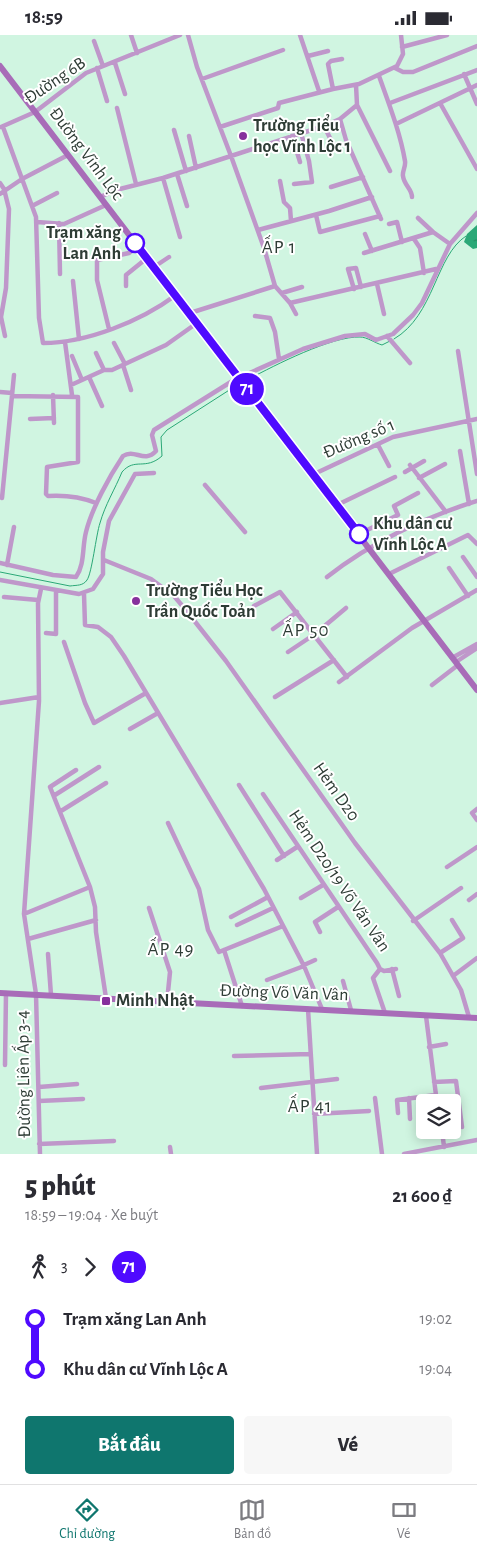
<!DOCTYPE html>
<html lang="vi">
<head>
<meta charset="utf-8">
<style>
  body { margin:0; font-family:"Alegreya Sans",sans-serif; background:#f7f7f7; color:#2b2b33; height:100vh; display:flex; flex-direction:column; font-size:19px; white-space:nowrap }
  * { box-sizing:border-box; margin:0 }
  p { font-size:16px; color:#7c7c81 }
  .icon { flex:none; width:28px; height:28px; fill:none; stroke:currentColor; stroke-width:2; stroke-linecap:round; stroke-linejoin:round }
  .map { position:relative; height:1119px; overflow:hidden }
  .panel { display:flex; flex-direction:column; background:#fff; flex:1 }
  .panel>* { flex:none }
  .badge { padding:0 10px; border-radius:16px; font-size:18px; line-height:32px }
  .fabs { position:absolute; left:416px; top:1059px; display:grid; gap:10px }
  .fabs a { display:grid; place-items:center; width:45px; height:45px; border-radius:5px; background:#fff; box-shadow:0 2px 12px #0003; font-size:25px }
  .map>.badge { position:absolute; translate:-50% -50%; box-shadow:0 0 0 2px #fff }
  .legs { display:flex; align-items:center; gap:8px; height:55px; padding:0 25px; font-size:16px }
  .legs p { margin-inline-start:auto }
  .headline { display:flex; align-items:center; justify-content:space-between; height:85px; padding:0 25px }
  h1 { font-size:28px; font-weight:800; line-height:38px }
  .primary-button { display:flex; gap:10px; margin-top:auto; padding:10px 25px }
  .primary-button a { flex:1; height:58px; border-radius:5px; background:#0f766e; color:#fff; font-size:20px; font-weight:800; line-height:58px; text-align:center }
  .primary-button a+a { background:#f7f7f7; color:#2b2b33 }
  ul { padding:0 25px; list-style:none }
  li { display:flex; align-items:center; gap:18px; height:50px; font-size:19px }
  li i { display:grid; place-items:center; width:8px; height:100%; margin:0 6px; background:currentColor }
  li i::after { content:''; width:12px; height:12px; margin:-6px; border:4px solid; border-radius:50%; background:#fff }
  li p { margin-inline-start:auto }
  li:first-child i { background:linear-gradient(#0000 50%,currentColor 0) }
  li:last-child i { background:linear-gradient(currentColor 50%,#0000 0) }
  .status { display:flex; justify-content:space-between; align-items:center; height:35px; padding:0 25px; background:#fff; direction:ltr }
  .status svg { height:14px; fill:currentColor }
  .dock { display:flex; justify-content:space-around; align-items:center; height:70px; border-top:1px solid #e1e1e2; background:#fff; font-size:14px; color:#7c7c81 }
  .dock a { display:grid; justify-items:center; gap:2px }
  .dock .active { color:#0f766e }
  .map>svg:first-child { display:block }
  .water { fill:url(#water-ripples) }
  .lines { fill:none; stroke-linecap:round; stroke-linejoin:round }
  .stream { stroke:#2ba877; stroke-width:1 }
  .street { stroke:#bf97ca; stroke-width:4.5 }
  .secondary { stroke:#a86cb8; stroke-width:6 }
  .line-1-casing { stroke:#fff; stroke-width:11 }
  .line-1 { stroke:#4f0aff; stroke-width:8 }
  .poi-dot { fill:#87309d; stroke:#fff; stroke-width:2 }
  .stop-1-dot { fill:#fff; stroke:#4f0aff; stroke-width:2.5 }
  .labels { text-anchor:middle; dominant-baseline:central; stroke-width:4; stroke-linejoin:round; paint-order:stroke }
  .street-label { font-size:18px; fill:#2e3c35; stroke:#fff }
  .poi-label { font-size:18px; font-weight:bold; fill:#2e3c35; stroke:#fff; text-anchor:start }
  .stop-label { font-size:18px; font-weight:bold; fill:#2e3c35; stroke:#fff; text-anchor:end }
  .neighbourhood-label { font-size:19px; letter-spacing:1px; fill:#2e3c35; stroke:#fff }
</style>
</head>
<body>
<div class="status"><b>18:59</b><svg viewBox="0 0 49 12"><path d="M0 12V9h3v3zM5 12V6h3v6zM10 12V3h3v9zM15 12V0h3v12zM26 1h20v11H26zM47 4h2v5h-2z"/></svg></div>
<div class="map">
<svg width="477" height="1119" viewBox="0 0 477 1119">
  <defs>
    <pattern id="water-ripples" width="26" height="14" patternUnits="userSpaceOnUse" patternTransform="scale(1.25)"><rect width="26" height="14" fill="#2ba877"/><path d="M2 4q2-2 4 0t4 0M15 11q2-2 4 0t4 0" fill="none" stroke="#258a62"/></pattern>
  </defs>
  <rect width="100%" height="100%" fill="#d0f5e1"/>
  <path class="water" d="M477 190V213L473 214 464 207 467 199Z"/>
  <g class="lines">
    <path class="stream" d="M394 304C435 280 435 221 466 201
      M249 344C275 330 332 301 360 302 367 302 375 308 382 310L390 306
      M0 537 70 551C77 550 83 551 87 545 92 538 96 500 100 488 105 470 115 454 122 437 135 422 145 436 162 421L161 402 167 395 234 352"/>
    <path class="street" d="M131 0 137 18
      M300 0 319 56
      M94 6 103 31
      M402 12 447 0
      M308 21 328 16
      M115 28 125 59
      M97 33 107 66
      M395 33 403 37H413L477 11
      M464 39 477 69
      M379 41C389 69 400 97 405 126 406 132 402 136 403 141 404 150 412 154 412 162
      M202 44 283 15
      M333 54 359 49 397 31 403 19 401 0
      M390 68 477 35
      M440 68 477 134
      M357 70 390 136
      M117 73 136 149
      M340 84 346 105 381 184
      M396 89 477 50
      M324 91 333 109
      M1 92 35 77 86 38 180 0
      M3 92 36 182 39 283 43 308C87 308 141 286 176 260
      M220 92 278 73 279 68 333 54 328 29 331 26 342 24
      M174 95 186 136
      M189 101 196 133
      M292 101 300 127
      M177 139 187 171
      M163 143 180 202
      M280 146 284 167 290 173 291 186
      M0 148 4 154 9 174 6 253 1 282 5 301
      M294 149 312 147 309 126 301 98
      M331 152 363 142
      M0 159 22 144 68 120
      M100 162 116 155 163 143 231 121 197 32 188 0
      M32 171 57 158
      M316 180 320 197 380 181
      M418 183 433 197
      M37 187 64 189 106 170
      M59 188 60 239
      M389 189 397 187 402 207
      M258 195 329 176 372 162
      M365 199 372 216
      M414 204 420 213 424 238
      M364 218 433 197 450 209
      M154 232 169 222
      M73 246 79 304
      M377 249 384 279
      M126 251V240L147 223
      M275 251 290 268 296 279
      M354 254 348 234 356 233 361 252
      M282 258 302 252
      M290 268 436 234
      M190 278 275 251 264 213 231 121 324 91 340 84 357 70 356 50
      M255 281 270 283 275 297 279 324
      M109 294 97 245V225L129 218 137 211
      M387 301 410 328
      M65 307 72 360
      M114 308 125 329
      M458 316 477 439
      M96 318 104 335
      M72 321 82 345
      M123 330 131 355
      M89 342 102 371
      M71 350 104 335H112L166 310 197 288
      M0 357 12 358
      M53 360 54 388
      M12 361 78 362V427L47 432 46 459 48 461C64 460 81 462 96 468
      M30 384 54 383
      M378 410 389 431
      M460 416 469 469
      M410 430 446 477
      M405 437 424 426
      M312 440 393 402 477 384
      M419 443 445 429
      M205 450 245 497
      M2 463 14 340
      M337 470 395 442
      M359 499 398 480 394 471 418 458
      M463 522 477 542
      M104 525 151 544 174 561 185 574 226 626 355 808 440 918 461 955 469 982
      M0 528 53 540 76 542C85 529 82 512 86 497 92 473 109 442 123 421 135 413 144 429 156 416L152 400 154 395 234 345 303 314 345 301 365 299 376 305 393 299 413 280 422 268 450 209 477 178
      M7 530 14 492
      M449 533 468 561
      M389 539 468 500 477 509
      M327 542C370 508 425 482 477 466
      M0 545 79 559 93 554 103 539V517L109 486 135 439 154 438
      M84 559 85 590 98 592 111 602 124 621 264 854 304 931 322 974
      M4 562 38 565
      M254 571 280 557 347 642
      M273 594 297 577
      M46 598 56 599V556
      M64 607 85 668 94 688 146 658
      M288 617 315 599 346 573
      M452 623 477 609
      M456 627 477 613
      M339 647 412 593 477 555
      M432 650 458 630
      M275 662 334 625
      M0 668 39 662
      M130 694 158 678
      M76 735 50 752 90 852 95 872 96 897 106 963
      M239 750 284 821
      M263 759 377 928 380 934 373 943 385 978
      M55 760 99 732
      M477 774 472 778 477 785
      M61 776 106 748
      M168 788 199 854 208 895 219 917 283 891
      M277 825 297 812
      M447 832 477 812
      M301 863 323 850
      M469 865 477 859
      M149 873 170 937 167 967
      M24 879 90 852
      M231 882 268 862
      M413 886 461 853
      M237 890 273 873
      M320 897 315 887 338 872
      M28 904 96 885
      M224 915 242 971
      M440 918 463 903 452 885
      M48 919 51 960
      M304 930 315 925
      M380 934 384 936 396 934
      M392 934 399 961
      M453 941 477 923
      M267 945 304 931
      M343 946 351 975
      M308 974 317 1119
      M426 981 437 1068
      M429 1012 446 1009
      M234 1021 310 1019
      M5 1030 6 958
      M434 1047 456 1046 462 1092
      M39 1052 77 1049
      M261 1053 337 1044
      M375 1063 382 1119
      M409 1063 410 1084
      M39 1066 83 1064
      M398 1078 397 1065 436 1060
      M314 1079 369 1076
      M442 1095 444 1112
      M39 1109 114 1106
      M170 1112 171 1119
      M40 1119 36 959 24 879 39 666 38 568 41 554
      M404 1119 477 1105"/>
    <path class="secondary" d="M0 31 477 655
      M0 958 477 983"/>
  </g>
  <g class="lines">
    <defs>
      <path id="line-1" d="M135 208 359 499"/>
    </defs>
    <use href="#line-1" class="line-1-casing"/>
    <use href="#line-1" class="line-1"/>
  </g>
  <g class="poi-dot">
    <circle cx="243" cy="101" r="5"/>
    <circle cx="136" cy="566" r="5"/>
    <rect x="101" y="961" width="10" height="10" rx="2.5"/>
  </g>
  <g class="stop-1-dot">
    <circle cx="135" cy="208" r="9"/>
    <circle cx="359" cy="499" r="9"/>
  </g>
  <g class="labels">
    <g class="street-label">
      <text transform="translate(55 46) rotate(-34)">Đường 6B</text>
      <text transform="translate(86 119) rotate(53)">Đường Vĩnh Lộc</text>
      <text transform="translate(359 404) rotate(-23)">Đường số 1</text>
      <text transform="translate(336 757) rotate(55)">Hẻm D20</text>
      <text transform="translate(339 846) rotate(56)">Hẻm D20/19 Võ Văn Vân</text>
      <text transform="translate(284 958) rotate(2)">Đường Võ Văn Vân</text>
      <text transform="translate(24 1039) rotate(-91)">Đường Liên Ấp 3-4</text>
    </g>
    <g class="poi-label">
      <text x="253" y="91">Trường Tiểu<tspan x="253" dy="21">học Vĩnh Lộc 1</tspan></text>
      <text x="146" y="556">Trường Tiểu Học<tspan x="146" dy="21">Trần Quốc Toản</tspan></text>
      <text x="116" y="966">Minh Nhật</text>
    </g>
    <g class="stop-label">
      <text x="121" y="198">Trạm xăng<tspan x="121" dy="21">Lan Anh</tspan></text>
      <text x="373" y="489" text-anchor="start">Khu dân cư<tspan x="373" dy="21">Vĩnh Lộc A</tspan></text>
    </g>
    <g class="neighbourhood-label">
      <text x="279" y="212">ẤP 1</text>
      <text x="306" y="595">ẤP 50</text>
      <text x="171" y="914">ẤP 49</text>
      <text x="310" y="1071">ẤP 41</text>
    </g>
  </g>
</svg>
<div class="fabs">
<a><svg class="icon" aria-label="layers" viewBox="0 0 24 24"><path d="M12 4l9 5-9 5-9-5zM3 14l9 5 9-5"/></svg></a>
</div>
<b class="badge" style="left:247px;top:354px;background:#4f0aff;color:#fff">71</b>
</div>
<section class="panel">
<div class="headline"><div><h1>5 phút</h1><p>18:59 – 19:04 · Xe buýt</p></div><b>21 600 ₫</b></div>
<div class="legs"><svg class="icon" aria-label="walk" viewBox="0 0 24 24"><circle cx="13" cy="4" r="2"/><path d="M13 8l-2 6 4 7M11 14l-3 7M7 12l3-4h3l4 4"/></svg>3<svg class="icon" aria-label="forward" viewBox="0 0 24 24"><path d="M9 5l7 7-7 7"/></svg><b class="badge" style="background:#4f0aff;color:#fff">71</b></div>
<ul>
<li><i style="color:#4f0aff"></i><b>Trạm xăng Lan Anh</b><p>19:02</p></li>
<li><i style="color:#4f0aff"></i><b>Khu dân cư Vĩnh Lộc A</b><p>19:04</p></li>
</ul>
<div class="primary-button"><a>Bắt đầu</a><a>Vé</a></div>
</section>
<nav class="dock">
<a class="active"><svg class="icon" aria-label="directions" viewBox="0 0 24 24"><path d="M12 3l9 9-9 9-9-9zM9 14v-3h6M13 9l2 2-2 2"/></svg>Chỉ đường</a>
<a><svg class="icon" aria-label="map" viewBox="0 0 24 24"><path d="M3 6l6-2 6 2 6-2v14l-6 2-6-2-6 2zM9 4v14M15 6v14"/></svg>Bản đồ</a>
<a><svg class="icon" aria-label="tickets" viewBox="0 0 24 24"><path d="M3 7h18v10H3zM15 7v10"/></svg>Vé</a>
</nav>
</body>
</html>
